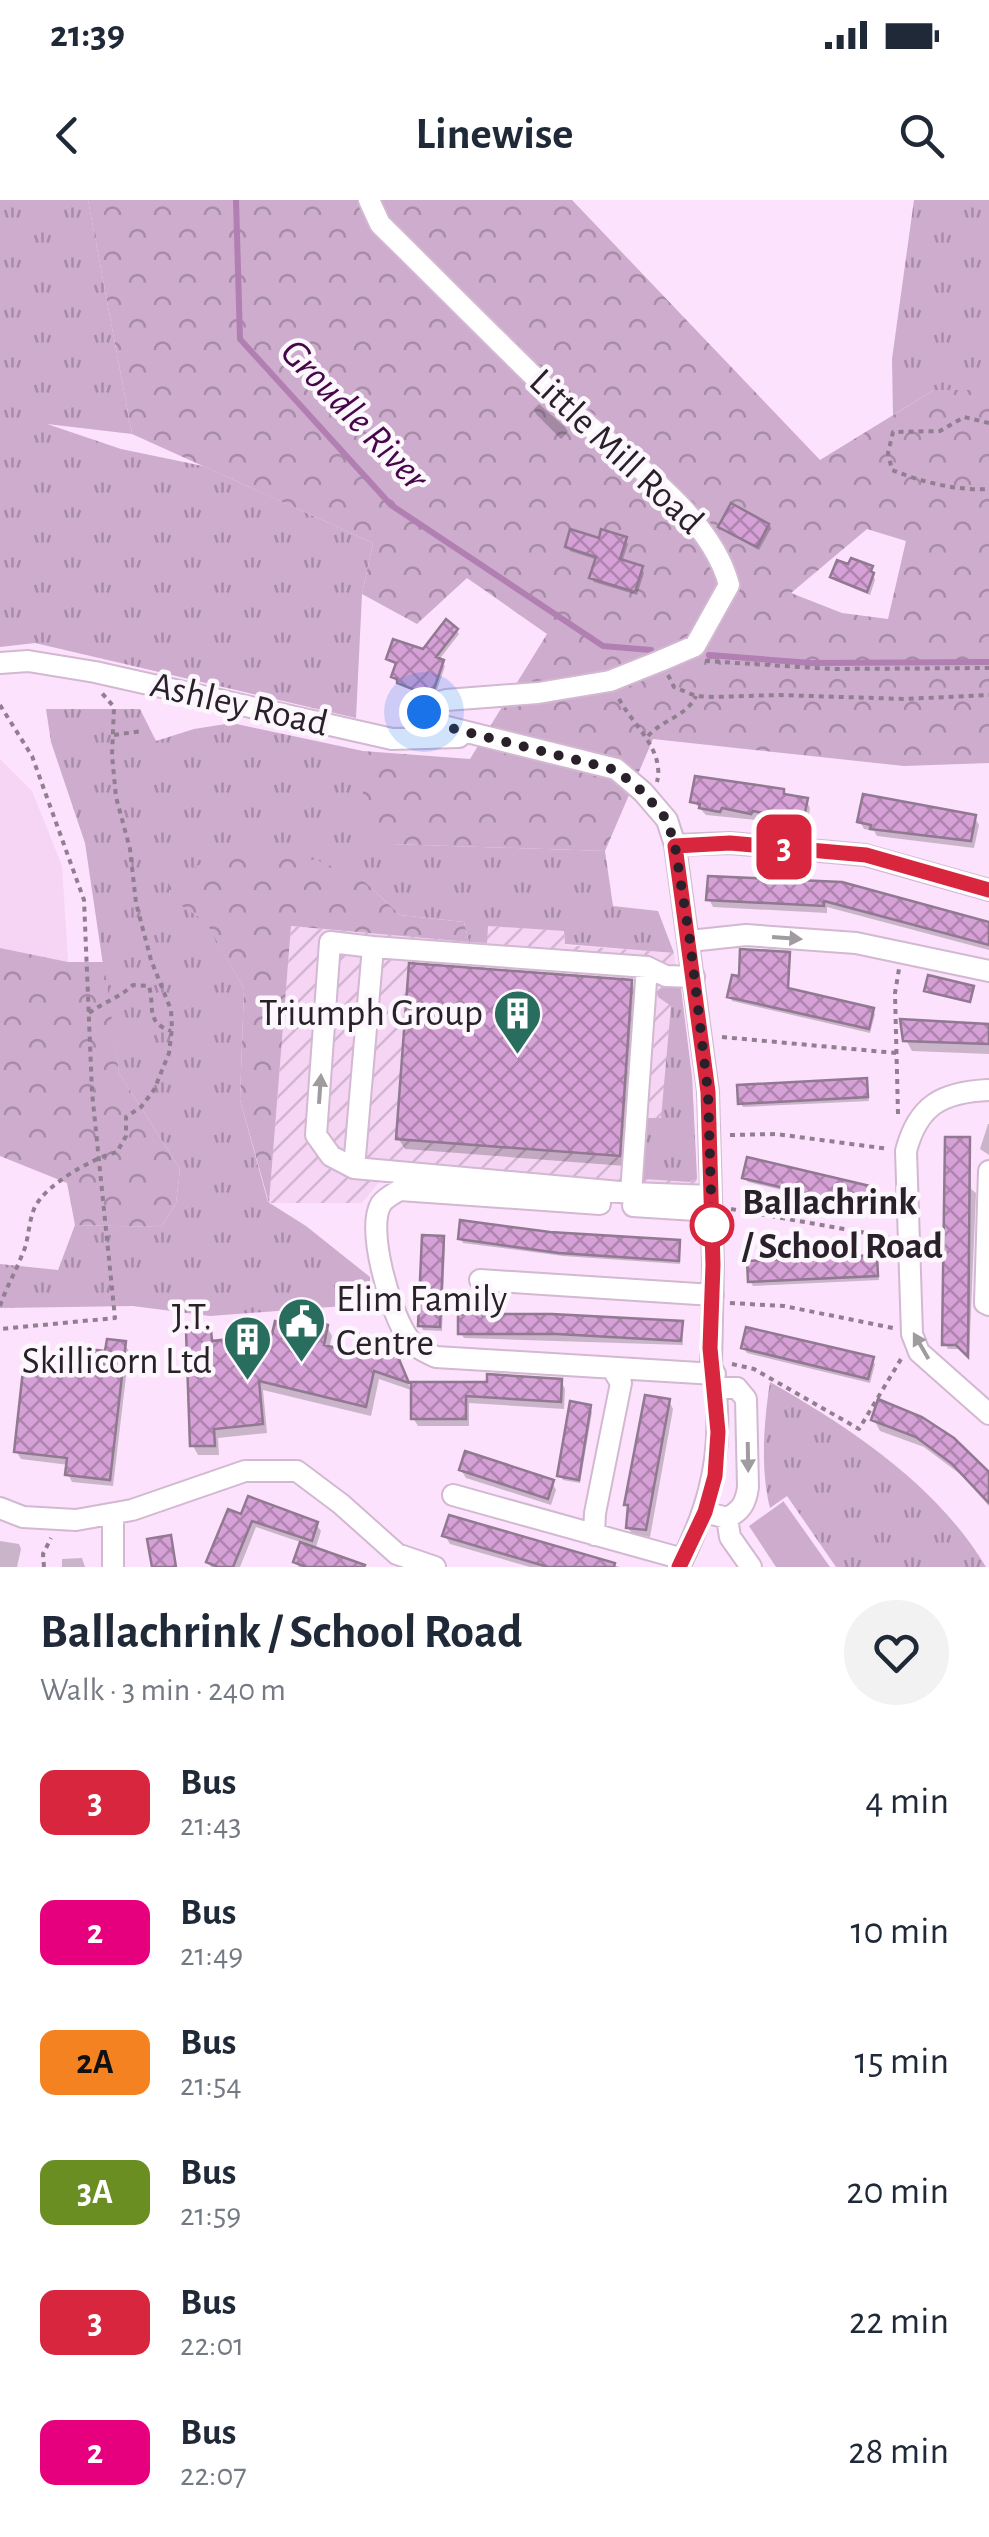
<!DOCTYPE html>
<html lang="en">
<head>
<meta charset="utf-8">
<style>
  body { margin:0; font-family:"Alegreya Sans",sans-serif; background:#f2f2f3; color:#1f2937; height:100vh; display:flex; flex-direction:column; font-size:38px; white-space:nowrap }
  * { box-sizing:border-box; margin:0 }
  p { font-size:32px; color:#747a83 }
  .icon { flex:none; width:55px; height:55px; fill:none; stroke:currentColor; stroke-width:2; stroke-linecap:round; stroke-linejoin:round }
  .map { position:relative; height:1367px; overflow:hidden }
  .drawer { display:flex; flex-direction:column; background:#fff; flex:1 }
  .drawer>* { flex:none }
  .badge { padding:0 20px; border-radius:15px; font-size:35px; line-height:65px }
  .you { position:absolute; width:50px; height:50px; margin:-25px; border:8px solid #fff; border-radius:50%; background:#1a73e8; box-shadow:0 0 0 15px #1a73e833 }
  .map>.badge { position:absolute; translate:-50% -50%; box-shadow:0 0 0 5px #fff }
  .round { display:grid; place-items:center; flex:none; width:105px; height:105px; border-radius:52px; background:#f2f2f3 }
  .summary { display:flex; align-items:center; justify-content:space-between; height:170px; padding:0 40px }
  h1 { font-size:48px; font-weight:600; line-height:75px }
  ul { padding:0; list-style:none }
  li { display:flex; align-items:center; gap:30px; height:130px; padding:0 40px }
  li div { flex:1 }
  li b { display:block; font-size:38px }
  li em { font-style:normal }
  li .badge { min-width:110px; font-weight:700; text-align:center }
  .status { display:flex; justify-content:space-between; align-items:center; height:70px; padding:0 50px; background:#fff; direction:ltr }
  .status svg { height:28px; fill:currentColor }
  header { display:flex; justify-content:space-between; align-items:center; height:130px; padding:0 40px; background:#fff; font-size:45px; font-weight:600 }
  .map>svg:first-child { display:block }
  .built { fill:#f5d4f4 }
  .industrial { fill:url(#industrial-furrows) }
  .grass { fill:url(#grass-tufts) }
  .forest { fill:url(#forest-crowns); fill-rule:evenodd }
  .green { fill:#cdaccd }
  .shadow { fill:#0003 }
  .lines { fill:none; stroke-linecap:round; stroke-linejoin:round }
  .stream { stroke:#b17fb2; stroke-width:6 }
  .building { fill:url(#building-cross-hatch); stroke:#917991; stroke-width:2.5 }
  .minor-casing { stroke:#d2b8d1; stroke-width:24 }
  .path { stroke:#917f91; stroke-width:4; stroke-dasharray:5 5; stroke-linecap:butt }
  .minor { stroke:#fff; stroke-width:20 }
  .oneway { fill:#9f9b9f }
  .line-casing { stroke:#fff; stroke-width:22 }
  .line { stroke:#d7263d; stroke-width:15 }
  .walk { stroke:#2a202a; stroke-width:10; stroke-dasharray:0 18 }
  .stop-dot { fill:#fff; stroke:#d7263d; stroke-width:5 }
  .labels { text-anchor:middle; dominant-baseline:central; stroke-width:9; stroke-linejoin:round; paint-order:stroke }
  .street-label { font-size:38px; fill:#2a202a; stroke:#fcf7fc }
  .poi-label { font-size:38px; fill:#2a202a; stroke:#fcf7fc; text-anchor:end }
  .stop-label { font-size:38px; font-weight:bold; fill:#2a202a; stroke:#fcf7fc; text-anchor:start }
  .water-label { font-size:40px; font-style:italic; fill:#460649; stroke:#fcf7fc }
</style>
</head>
<body>
<div class="status"><b>21:39</b><svg viewBox="0 0 49 12"><path d="M0 12V9h3v3zM5 12V6h3v6zM10 12V3h3v9zM15 12V0h3v12zM26 1h20v11H26zM47 4h2v5h-2z"/></svg></div>
<header><svg class="icon" aria-label="back" viewBox="0 0 24 24"><path d="M15 5l-7 7 7 7"/></svg>Linewise<svg class="icon" aria-label="search" viewBox="0 0 24 24"><circle cx="10" cy="10" r="6"/><path d="M15 15l6 6"/></svg></header>
<div class="map">
<svg width="989" height="1367" viewBox="0 0 989 1367">
  <defs>
    <pattern id="industrial-furrows" width="10" height="10" patternUnits="userSpaceOnUse" patternTransform="scale(2.5)"><rect width="10" height="10" fill="#f5d4f4"/><path d="M-1 1l2-2M0 10L10 0M9 11l2-2" fill="none" stroke="#d2b6d1"/></pattern>
    <pattern id="grass-tufts" width="24" height="20" patternUnits="userSpaceOnUse" patternTransform="scale(2.5)"><rect width="24" height="20" fill="#cdaccd"/><path d="M3 7l-1-3M5 7V3M7 7l1-3M15 17l-1-3M17 17v-4M19 17l1-3" fill="none" stroke="#a78ca7"/></pattern>
    <pattern id="forest-crowns" width="20" height="18" patternUnits="userSpaceOnUse" patternTransform="scale(2.5)"><rect width="20" height="18" fill="#cdaccd"/><path d="M2 6a3 3 0 1 1 6 0M12 15a3 3 0 1 1 6 0" fill="none" stroke="#a78ca7"/></pattern>
    <pattern id="building-cross-hatch" width="8" height="8" patternUnits="userSpaceOnUse" patternTransform="scale(2.5)"><rect width="8" height="8" fill="#d6a1d6"/><path d="M0 0l8 8M0 8l8-8" fill="none" stroke="#ae83ae"/></pattern>
  </defs>
  <rect width="100%" height="100%" fill="#fce2fc"/>
  <path class="built" d="M0 559 32 591 62 666 68 762 0 748Z"/>
  <path class="industrial" d="M291 726 486 743 487 726 564 731 565 745 674 753 692 877 698 1004 380 981 362 1003H269Z"/>
  <path class="grass" d="M0 0H88L132 234 47 224 121 249 203 266 373 343 362 394 356 518 35 443 0 447Z
    M914 0H989V190H934L893 215 892 159Z
    M46 509H140L156 541 194 529 232 523 363 551V621L392 644 605 651 613 706 658 711 674 753 565 744 564 731 488 726 487 743 469 742 464 722 400 715 363 680 169 683 170 697 206 721 244 789 240 900 268 1002 306 1026 370 1077V1104L210 1116 133 1106 0 1108V1064L58 1070 75 1025 161 1027 176 1003 180 969 119 873 85 643 51 542Z
    M663 788H681L692 877 697 978 690 982 644 979 640 974 644 918H661L671 806 658 797 657 792Z
    M770 1182C852 1229 936 1284 986 1367H836L787 1296 770 1308C760 1269 764 1221 770 1182Z"/>
  <path class="forest" d="M88 0H572L820 260 934 190H989V563L904 566 653 539 605 651 392 644 371 638 363 621V551L470 559 547 434 467 378 417 424 362 394 373 343 132 234ZM867 329 906 341 888 419 842 413 791 393Z
    M216 655 317 660 363 680 400 715 464 722 469 742 291 726 269 1003 240 900 244 789 206 722 170 698 168 683Z
    M0 748 68 762H104L119 873 180 969 176 1003 161 1027 75 1025 67 983 0 956Z"/>
  <path class="green" d="M784 1301V1302L830 1367H776L749 1326Z"/>
  <path class="shadow" d="M539 204 565 227 568 232 561 239 536 214 534 209Z
    M767 326 770 330 759 350 724 331 721 327Z
    M625 339 628 344 622 362 641 368 644 373 637 395 594 382 592 378 598 360 570 351 568 347Z
    M871 368 875 380 870 395 836 381 833 377Z
    M456 430 459 434 438 461 445 466 436 493 424 496 396 481 393 477 397 465 389 459 424 452Z
    M783 591 786 597 806 600 810 608 807 628 793 626 790 630 781 627 778 622 706 615 693 601Z
    M975 618 979 625 974 648 877 636 874 631 864 629 860 621Z
    M710 678 989 724V750L827 707V713L713 707 709 699Z
    M788 754 789 791 872 810 875 814 870 833 732 801 730 797 741 780Z
    M631 782 637 793 625 966 405 949 398 938Z
    M989 827V854L912 851 906 840Z
    M865 881 869 901 743 907 740 903Z
    M988 924H989V955L980 949Z
    M969 940 971 989 976 993 969 1157 960 1149H948L945 1144Z
    M745 978 872 989 875 993 870 1011 748 982Z
    M550 1035 678 1043 680 1064 563 1056 463 1043 461 1039Z
    M442 1039 445 1043 442 1131 423 1130 421 1126Z
    M876 1058 879 1080 753 1086 750 1081Z
    M681 1123 683 1145 464 1138 461 1134Z
    M327 1127 332 1136 329 1149 399 1164 411 1190 379 1179 371 1216 263 1190 267 1233 218 1238 219 1255H198L193 1246 210 1133 216 1143Z
    M124 1144 129 1151 113 1286 72 1282 68 1274 69 1265 21 1259 16 1251 47 1175 80 1170Z
    M744 1148 872 1160 875 1164 870 1183 747 1153Z
    M561 1181 565 1189 564 1209 469 1203V1226H418L413 1218V1184Z
    M669 1201 673 1209 650 1337 633 1335 628 1328 630 1310 627 1304Z
    M879 1202 989 1277V1306L960 1274 924 1247 880 1231 874 1220Z
    M589 1207 592 1212 580 1283 563 1280 560 1276Z
    M461 1270 552 1282 556 1290 551 1305 466 1278Z
    M242 1318 316 1324 321 1331 315 1350 358 1367H299L296 1362 303 1343 256 1327 240 1367H211L209 1362Z
    M450 1318 620 1367H530L450 1344 445 1336Z
    M0 1341 19 1344 21 1349 17 1367H0Z
    M82 1358 85 1367H62V1359Z"/>
  <g class="lines">
    <path class="stream" d="M236 0 240 139 391 305 603 446 651 450
      M709 455 811 463 989 462"/>
  </g>
  <path class="building" d="M731 303 769 324 757 347 718 327Z
    M570 329 599 338 601 329 627 337 620 359 643 366 635 392 589 378 596 357 565 347Z
    M851 358 873 366 871 371 874 373 867 392 830 377 837 360 848 364Z
    M446 419 458 429 436 457 444 460 434 489H424L422 493 397 483V479L391 477 396 463 386 459 393 439 423 449Z
    M695 576 784 589V594L808 598 803 622 788 619 786 623 774 620 773 615 753 611 751 614 722 608 720 612 699 608 700 604 690 602Z
    M863 594 976 615 971 641 870 629 871 625 857 622Z
    M708 676 842 682 989 722V745L824 701V706L706 700Z
    M740 749 790 752 788 788 874 808 869 829 727 797 732 775 739 776Z
    M409 763 632 780 620 956 396 939Z
    M928 775 974 786 970 802 924 791Z
    M900 819 989 824V844L903 841Z
    M867 878 868 897 738 904 737 885Z
    M945 937H970L968 1157 956 1145H942Z
    M747 957 874 987 869 1008 742 978Z
    M460 1020 550 1032 680 1040 679 1061 559 1053 458 1039Z
    M422 1035 444 1036 440 1127 418 1126Z
    M877 1055 878 1076 748 1082 747 1061Z
    M458 1114H552L683 1121 681 1141 557 1134H458Z
    M305 1119 328 1125 324 1145 354 1152 359 1134 396 1152 409 1183 374 1171 366 1207 259 1181 263 1224 214 1229 215 1246H190L186 1131 211 1130 212 1141 272 1134 275 1121 303 1127Z
    M746 1127 874 1157 868 1179 741 1148Z
    M107 1139 126 1141 110 1280 65 1275 67 1258 14 1252 23 1170 45 1172 46 1164 78 1167 80 1148 105 1151Z
    M487 1174 562 1179 561 1202 466 1196V1219H411V1182H487Z
    M645 1195 670 1199 646 1330 626 1328 628 1305H624Z
    M878 1199 922 1217 954 1238 989 1272V1303L951 1263 916 1237 871 1220Z
    M570 1201 591 1205 579 1280 557 1276Z
    M465 1251 554 1280 548 1299 459 1270Z
    M248 1296 318 1322 312 1341 252 1321 233 1367H218L206 1362 228 1309 241 1314Z
    M449 1315 615 1363 614 1367H548L442 1336Z
    M171 1335 176 1367H152L147 1339Z
    M300 1342 365 1365 364 1367H306L293 1362Z"/>
  <g class="lines">
    <defs>
      <path id="minor" d="M369 0 380 24C436 79 492 136 549 191 606 246 709 307 729 385L695 446 660 461 610 481 538 493 446 500 426 506 423 512 428 519 439 525 616 569 643 592 667 620 675 645 708 891 713 1065 711 1164C716 1179 716 1194 717 1210 720 1268 705 1315 679 1367
        M0 463 28 461 95 472 392 539 459 537
        M675 645 730 643 865 655 989 690
        M690 741 746 735 856 743 989 771
        M373 747 647 767 666 776 694 777
        M989 890C942 892 918 905 906 951L912 1134 919 1152 989 1214
        M354 968 373 747 330 742 316 935 331 956 354 968 631 993 711 996
        M989 971 985 1103 989 1105
        M631 993 647 767
        M600 1004 400 990C393 994 385 998 381 1004 366 1029 390 1109 405 1133 412 1146 423 1151 436 1157L715 1174
        M633 1006 711 1011
        M480 1080 713 1095
        M453 1295 683 1359
        M0 1308 23 1317 76 1320 132 1310 245 1271H297L341 1304 397 1354 435 1367
        M705 1312 727 1318C741 1311 746 1303 748 1287L746 1199 737 1188H715
        M113 1315V1367
        M727 1318 730 1337 751 1367
        M594 1335 595 1313 621 1183 612 1168"/>
    </defs>
    <use href="#minor" class="minor-casing"/>
    <path class="path" d="M989 223 964 217 940 231 893 232 888 253 892 270C921 282 958 291 989 289
      M705 461 832 469 989 468
      M668 475 674 487 696 496 714 497 779 495 905 499 989 495
      M619 499C633 525 665 550 657 582
      M0 505 32 556 84 700 92 892 115 1118 0 1129
      M114 535 142 531
      M648 536C663 519 686 517 696 496
      M89 813C104 802 119 798 133 785L149 786C155 808 145 822 171 831
      M722 837 896 853
      M898 914 895 793 899 769
      M730 935 776 934 889 949
      M731 1009 889 1037
      M730 1103 784 1106 893 1128
      M0 1106C6 1088 15 1073 22 1055 29 1041 28 1024 34 1009 44 985 93 958 117 952L126 936V917L141 907 154 890 169 853 172 828 171 810 151 760 136 703 130 649 116 597 112 555 114 507 101 492
      M732 1164 754 1169 859 1229 901 1159
      M44 1367 43 1354 51 1338"/>
    <use href="#minor" class="minor"/>
  </g>
  <defs><path id="oneway-solid" d="M-6-.8H1V-3.2L6.5 0L1 3.2V.8H-6Z" transform="scale(2.5)"/></defs>
  <g class="oneway">
    <use href="#oneway-solid" transform="translate(787 738) rotate(4)"/>
    <use href="#oneway-solid" transform="translate(320 889) rotate(-86)"/>
    <use href="#oneway-solid" transform="translate(921 1146) rotate(-120)"/>
    <use href="#oneway-solid" transform="translate(748 1257) rotate(89)"/>
  </g>
  <g class="lines">
    <defs>
      <path id="line" d="M679 1367 705 1312 715 1276 718 1232 710 1148 713 1065 708 892 675 646 730 643 866 655 989 690"/>
    </defs>
    <use href="#line" class="line-casing"/>
    <use href="#line" class="line"/>
    <path class="walk" d="M424 512 428 519 439 525 616 570 643 592 667 620 675 646 690 741 708 892 712 1025"/>
  </g>
  <defs>
    <symbol id="building-pin" viewBox="-11 -11 22 30"><path d="M0 17L-7.5 6A9.5 9.5 0 1 1 7.5 6Z" fill="#296d5e" stroke="#fcf7fc"/><path d="M-4-6H4V6H1V3H-1V6H-4ZM-2.5-4.3h1.7v1.8h-1.7ZM.8-4.3h1.7v1.8H.8ZM-2.5-1h1.7V.8h-1.7ZM.8-1h1.7V.8H.8Z" fill="#fff"/></symbol>
    <symbol id="civic-pin" viewBox="-11 -11 22 30"><path d="M0 17L-7.5 6A9.5 9.5 0 1 1 7.5 6Z" fill="#296d5e" stroke="#fcf7fc"/><path d="M-.6-6.5H3V-4.5H.6V-3L4-1V1h2V6H-6V1h2V-1L-.6-3ZM-1.2 2.5V6h2.4V2.5Z" fill="#fff"/></symbol>
  </defs>
  <g fill-rule="evenodd">
    <use href="#building-pin" x="490" y="786" width="55" height="75"/>
    <use href="#civic-pin" x="274" y="1094" width="55" height="75"/>
    <use href="#building-pin" x="220" y="1112" width="55" height="75"/>
  </g>
  <circle class="stop-dot" cx="712" cy="1025" r="20"/>
  <g class="labels">
    <g class="street-label">
      <text transform="translate(616 252) rotate(43)">Little Mill Road</text>
      <text transform="translate(239 505) rotate(13)">Ashley Road</text>
    </g>
    <g class="poi-label">
      <text x="483" y="814">Triumph Group</text>
      <text x="336" y="1100" text-anchor="start">Elim Family<tspan x="336" dy="44">Centre</tspan></text>
      <text x="212" y="1118">J.T.<tspan x="212" dy="44">Skillicorn Ltd</tspan></text>
    </g>
    <g class="stop-label">
      <text x="742" y="1003">Ballachrink<tspan x="742" dy="44">/ School Road</tspan></text>
    </g>
    <g class="water-label">
      <text transform="translate(354 215) rotate(46)">Groudle River</text>
    </g>
  </g>
</svg>
<div class="you" style="left:424px;top:512px"></div>
<b class="badge" style="left:784px;top:647px;background:#d7263d;color:#fff">3</b>
</div>
<section class="drawer">
<div class="summary"><div><h1>Ballachrink / School Road</h1><p>Walk · 3 min · 240 m</p></div><a class="round"><svg class="icon" aria-label="heart" viewBox="0 0 24 24"><path d="M12 20l-8-8c-3-5 5-10 8-4 3-6 11-1 8 4z"/></svg></a></div>
<ul>
<li><span class="badge" style="background:#d7263d;color:#fff">3</span><div><b>Bus</b><p>21:43</p></div><em>4 min</em></li>
<li><span class="badge" style="background:#e6007e;color:#fff">2</span><div><b>Bus</b><p>21:49</p></div><em>10 min</em></li>
<li><span class="badge" style="background:#f58220;color:#111">2A</span><div><b>Bus</b><p>21:54</p></div><em>15 min</em></li>
<li><span class="badge" style="background:#6b8e23;color:#fff">3A</span><div><b>Bus</b><p>21:59</p></div><em>20 min</em></li>
<li><span class="badge" style="background:#d7263d;color:#fff">3</span><div><b>Bus</b><p>22:01</p></div><em>22 min</em></li>
<li><span class="badge" style="background:#e6007e;color:#fff">2</span><div><b>Bus</b><p>22:07</p></div><em>28 min</em></li>
</ul>
</section>
</body>
</html>
